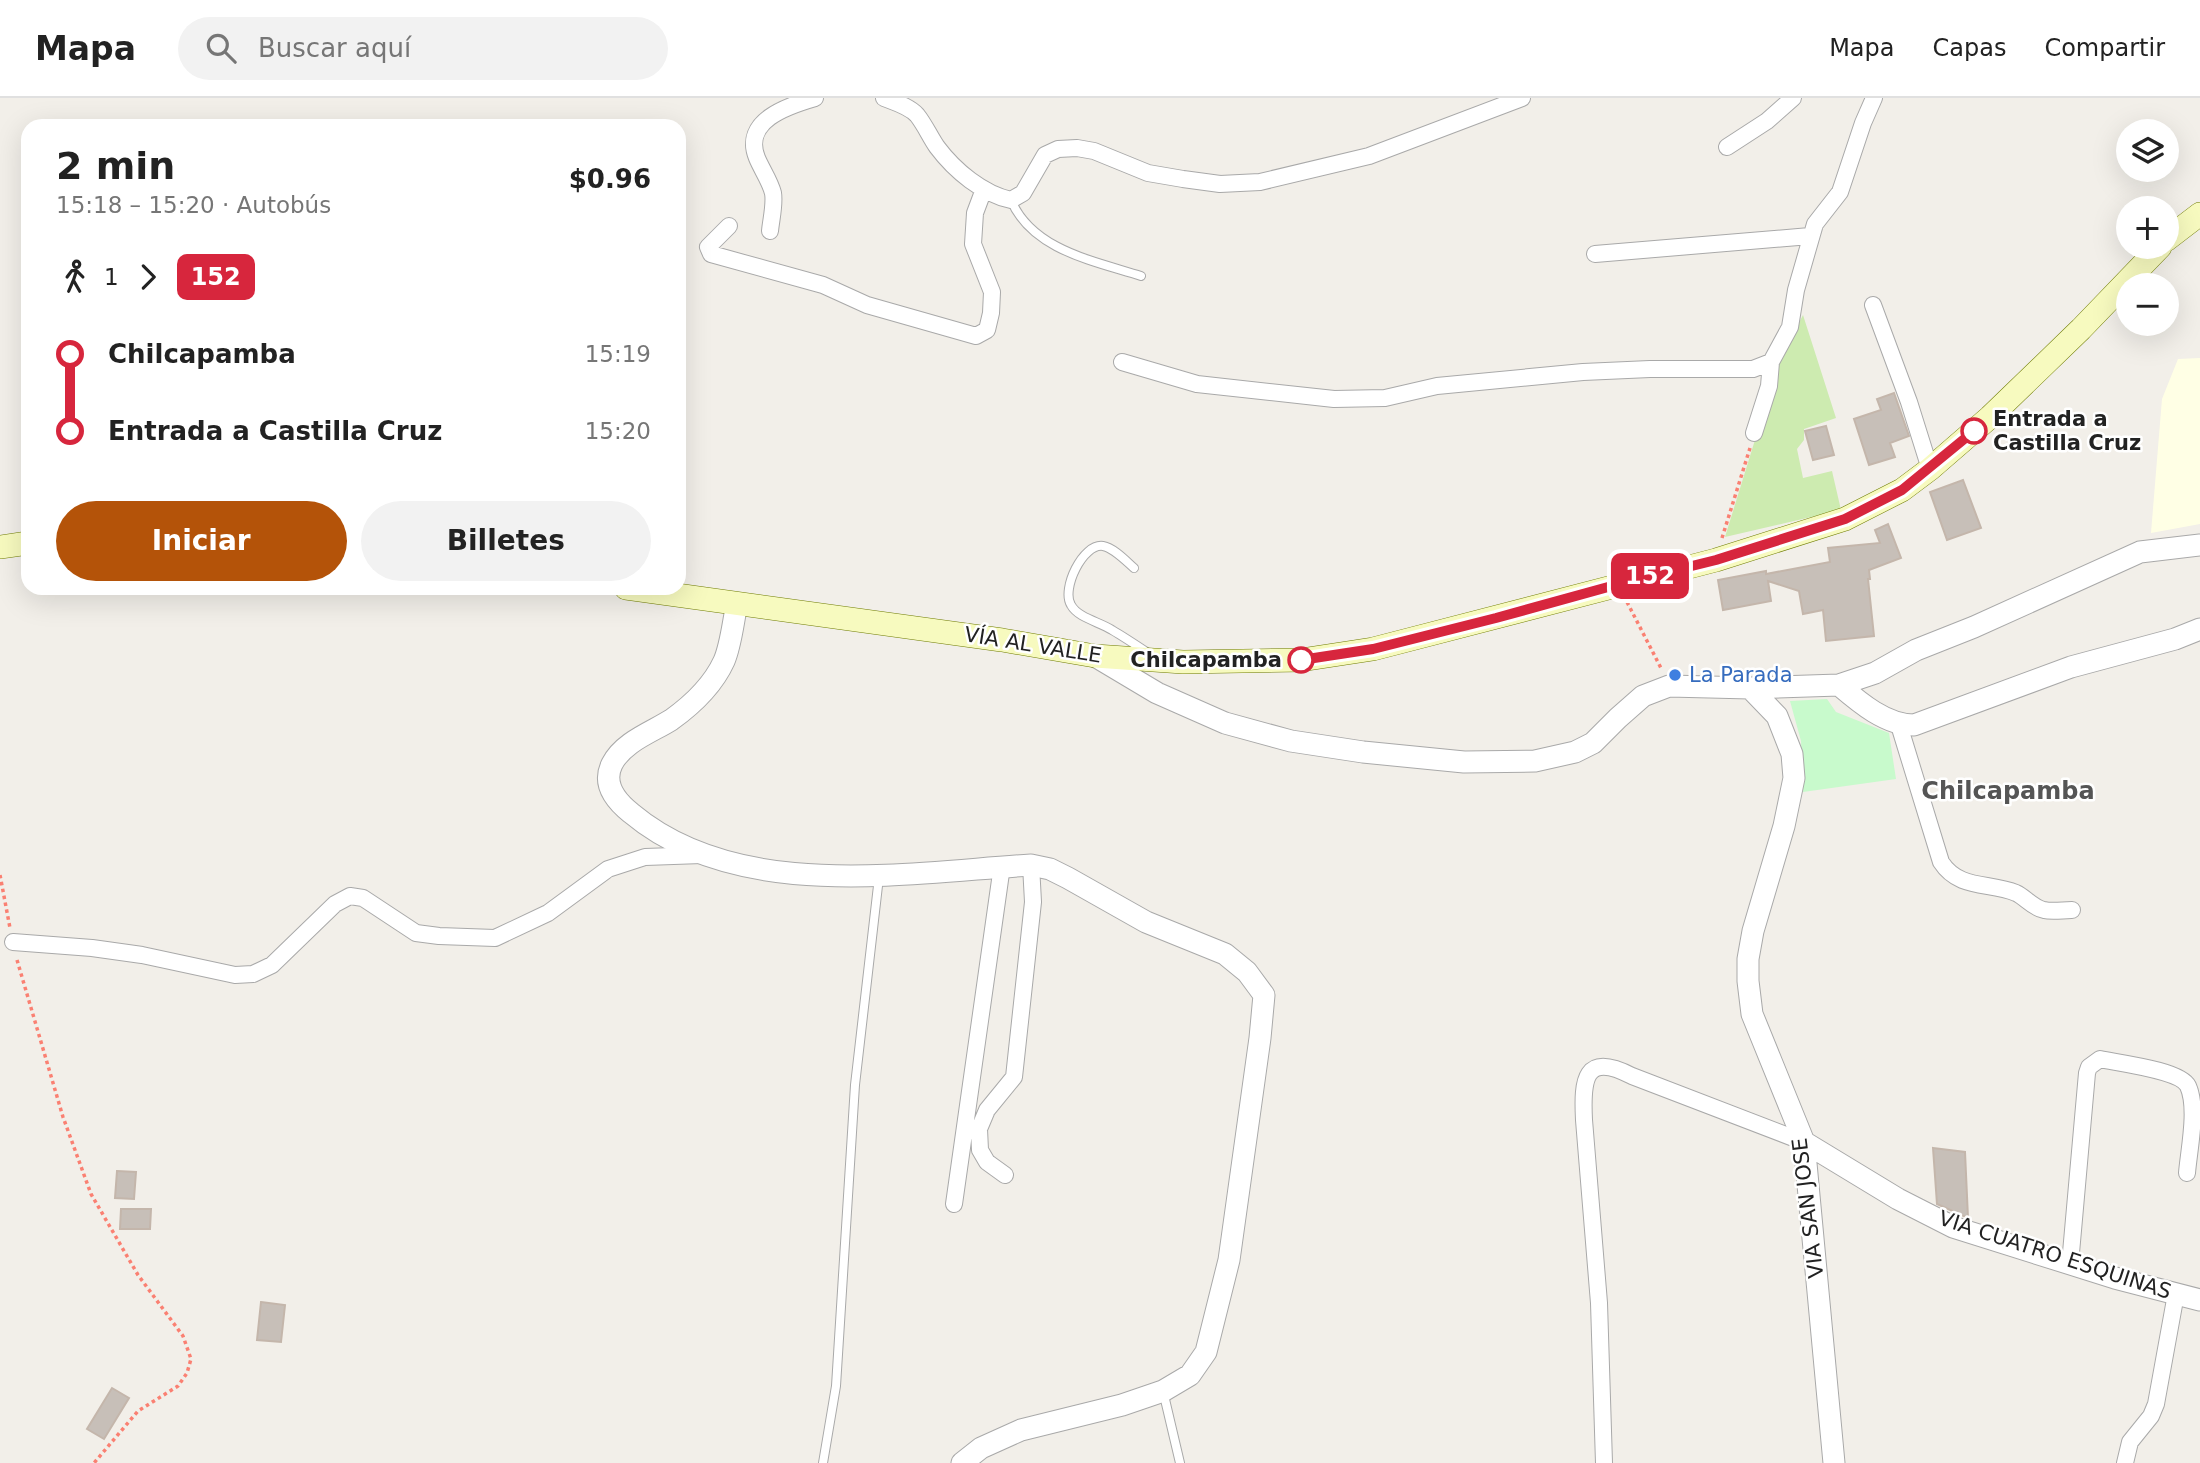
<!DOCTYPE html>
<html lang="es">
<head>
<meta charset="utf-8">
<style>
  body { margin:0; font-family:"DejaVu Sans",sans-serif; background:#f2f2f2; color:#222; height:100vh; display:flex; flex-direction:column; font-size:26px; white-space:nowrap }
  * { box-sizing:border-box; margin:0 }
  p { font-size:23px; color:#767676 }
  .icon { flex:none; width:38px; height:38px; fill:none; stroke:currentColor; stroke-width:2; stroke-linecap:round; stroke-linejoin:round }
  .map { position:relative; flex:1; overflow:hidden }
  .panel { position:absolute; left:21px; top:21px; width:665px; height:476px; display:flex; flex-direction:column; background:#fff; border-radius:21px; box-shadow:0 7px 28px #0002 }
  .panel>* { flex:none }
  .badge { padding:0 14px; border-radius:10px; font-size:24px; line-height:46px }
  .fabs { position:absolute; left:2116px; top:21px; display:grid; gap:14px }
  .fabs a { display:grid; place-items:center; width:63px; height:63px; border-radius:50%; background:#fff; box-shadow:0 7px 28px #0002; font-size:35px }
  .map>.badge { position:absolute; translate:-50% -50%; box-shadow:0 0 0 4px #fff }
  .legs { display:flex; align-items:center; gap:10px; height:77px; padding:0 35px; font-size:23px }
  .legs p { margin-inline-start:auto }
  .headline { display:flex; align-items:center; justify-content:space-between; height:119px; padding:0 35px }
  h1 { font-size:38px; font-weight:700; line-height:52px }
  .primary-button { display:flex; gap:14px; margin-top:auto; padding:14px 35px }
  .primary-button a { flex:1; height:80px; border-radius:42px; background:#b45309; color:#fff; font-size:28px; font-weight:700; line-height:80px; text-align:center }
  .primary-button a+a { background:#f2f2f2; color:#222 }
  ul { padding:0 35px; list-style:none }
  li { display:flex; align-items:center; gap:24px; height:77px; font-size:26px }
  li i { display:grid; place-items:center; width:10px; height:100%; margin:0 9px; background:currentColor }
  li i::after { content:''; width:18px; height:18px; margin:-9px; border:5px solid; border-radius:50%; background:#fff }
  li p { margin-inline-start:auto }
  li:first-child i { background:linear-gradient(#0000 50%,currentColor 0) }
  li:last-child i { background:linear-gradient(currentColor 50%,#0000 0) }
  header { display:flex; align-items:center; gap:42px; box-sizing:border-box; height:98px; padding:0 35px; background:#fff; border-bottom:2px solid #e0e0e0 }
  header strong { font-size:33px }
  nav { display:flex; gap:38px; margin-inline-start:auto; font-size:24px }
  .search { width:490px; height:63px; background:#f2f2f2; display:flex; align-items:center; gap:18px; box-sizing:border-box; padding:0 24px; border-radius:38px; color:#767676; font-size:26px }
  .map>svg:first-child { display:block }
  .education { fill:#ffffe5 }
  .grass { fill:#cdebb0 }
  .park { fill:#c8facc }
  .building { fill:#c7bfb8; stroke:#c4b6ab; stroke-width:2 }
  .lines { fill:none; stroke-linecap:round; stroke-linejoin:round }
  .service-casing { stroke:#a9a9a9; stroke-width:10 }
  .minor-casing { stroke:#a9a9a9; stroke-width:18 }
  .tertiary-casing { stroke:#a9a9a9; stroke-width:23 }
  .secondary-casing { stroke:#707d05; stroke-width:24 }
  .path { stroke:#fa8072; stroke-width:3.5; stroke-dasharray:3.5 3.5; stroke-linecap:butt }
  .service { stroke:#fff; stroke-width:8 }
  .minor { stroke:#fff; stroke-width:16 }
  .tertiary { stroke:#fff; stroke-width:21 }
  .secondary { stroke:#f7fabf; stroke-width:23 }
  .line-1-casing { stroke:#fff; stroke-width:16 }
  .line-1 { stroke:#d7263d; stroke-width:10 }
  .stop-1-dot { fill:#fff; stroke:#d7263d; stroke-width:3.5 }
  .shop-dot { fill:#3f7fe0; stroke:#fff; stroke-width:2.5 }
  .labels { text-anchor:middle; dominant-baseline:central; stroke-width:5; stroke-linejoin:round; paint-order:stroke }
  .stop-label { font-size:21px; font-weight:bold; fill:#222; stroke:#fff; text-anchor:start }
  .street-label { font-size:21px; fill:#222; stroke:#fff }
  .shop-label { font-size:21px; fill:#366cbe; stroke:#fff; text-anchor:start }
  .quarter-label { font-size:24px; font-weight:bold; fill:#555; stroke:#fff }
</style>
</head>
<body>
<header>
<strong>Mapa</strong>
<div class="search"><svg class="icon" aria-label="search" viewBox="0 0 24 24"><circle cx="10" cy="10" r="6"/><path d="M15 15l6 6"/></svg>Buscar aquí</div>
<nav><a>Mapa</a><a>Capas</a><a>Compartir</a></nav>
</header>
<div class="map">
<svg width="2200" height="1365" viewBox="0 0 2200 1365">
  <rect width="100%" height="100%" fill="#f2efe9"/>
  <path class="education" d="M2200 260V426L2151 435 2162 301 2178 261Z"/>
  <path class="grass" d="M1803 217 1836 320 1804 331V342L1797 351 1803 380 1832 373 1841 412 1725 439 1780 261Z"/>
  <path class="park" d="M1827 601 1836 614 1889 635 1896 681 1803 694 1801 643 1790 603Z"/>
  <path class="building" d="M1894 295 1909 338 1890 345 1895 359 1869 367 1854 321 1881 312 1877 301Z
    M1826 328 1834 357 1813 362 1805 333Z
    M1963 382 1981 430 1947 442 1930 394Z
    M1888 426 1901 460 1869 472 1870 481H1868L1874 538 1826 543 1823 512 1803 516 1799 493 1768 483 1771 503 1723 512 1718 482 1766 473V476L1830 464 1828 450 1880 445 1875 432Z
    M1933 1050 1965 1054 1968 1120 1937 1106Z
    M117 1073 136 1074 134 1101 115 1100Z
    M121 1111H151L150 1131H120Z
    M261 1204 285 1207 281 1244 257 1242Z
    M112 1290 129 1300 104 1341 87 1331Z"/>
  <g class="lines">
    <defs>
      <path id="service" d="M1011 102C1032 152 1094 163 1141 178
        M1134 470C1126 463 1114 450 1103 448 1083 445 1061 491 1071 507 1078 520 1100 524 1112 532 1124 539 1136 547 1148 555
        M1163 1293 1180 1365
        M823 1365 836 1288 855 987 879 779"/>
      <path id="minor" d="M884 0C894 4 909 8 917 17 925 27 930 39 937 49 955 73 983 96 1011 102L1023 95 1045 57 1058 51 1077 50 1094 53 1148 75 1183 81 1220 86 1260 84 1369 58 1522 0
        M1727 49 1767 23 1793 0
        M729 128 708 149 711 156 823 187 867 207 976 238 987 232 991 215 992 194 973 146 975 115 984 91
        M770 133C771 122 775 106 773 95 770 83 762 72 757 60 742 23 787 8 815 0
        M1595 156 1810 138
        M1873 207 1909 304 1930 371
        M1122 264 1197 286 1334 301 1385 300 1437 288 1583 274 1650 271H1753L1771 264 1790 229 1796 192 1815 126 1840 94 1863 25 1874 0
        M1754 335 1769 288 1771 264
        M1899 627 1941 764C1959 792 1989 784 2016 795 2025 799 2033 810 2044 812 2052 814 2063 812 2072 812
        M13 844 92 850 142 857 235 877 253 876 272 867 335 806 350 798 363 800 416 835 439 838 495 840 548 815 608 771 645 759 702 757
        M1005 1077 987 1064 980 1052 979 1031 987 1012 1014 979 1033 804 1031 767
        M954 1106 1002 768
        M2070 1166 2087 975 2089 969 2100 961C2118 965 2180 972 2188 988 2198 1010 2189 1051 2187 1075
        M1604 1365 1599 1205 1584 1022C1582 982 1584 953 1632 978L1804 1044
        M2125 1365 2130 1344 2151 1318 2156 1306 2176 1196"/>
      <path id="tertiary" d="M737 506C733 524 731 547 724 563 713 587 692 607 671 622 652 634 623 644 612 666 602 686 616 703 631 715 737 804 903 775 1031 767L1050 771 1068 780 1146 824 1225 856 1247 874 1264 897 1260 940 1229 1162 1206 1254 1190 1277 1163 1293 1122 1307 1021 1332 981 1350 962 1365
        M1095 558 1157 595 1225 625 1291 643 1363 654 1464 664 1535 663 1575 654 1593 645 1618 620 1643 598 1669 588 1750 590 1839 587 1875 575 1916 552 1974 529 2140 454 2200 447
        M1839 587C1860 605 1886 627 1914 627L2071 569 2175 541 2200 531
        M1750 590 1777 618 1792 656 1794 680 1784 728 1753 833 1748 861V883L1752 916 1804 1044 1834 1365
        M1804 1044 1898 1101 1953 1129 2115 1180 2200 1202"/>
      <path id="secondary" d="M2166 142 2200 116
        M0 449 28 445
        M626 490 1002 542 1095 558 1183 564 1301 562 1373 551 1716 462 1845 421 1902 392 1930 371 1990 319 2081 231 2160 149"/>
    </defs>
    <use href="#service" class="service-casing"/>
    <use href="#minor" class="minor-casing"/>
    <use href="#tertiary" class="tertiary-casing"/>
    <use href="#secondary" class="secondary-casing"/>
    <path class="path" d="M1722 440 1750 350
      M1627 504 1662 572
      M0 777 10 830
      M17 862 63 1019 91 1096 138 1177 183 1238 191 1261 187 1275 178 1288 138 1313 94 1365"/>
    <use href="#service" class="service"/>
    <use href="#minor" class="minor"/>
    <use href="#tertiary" class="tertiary"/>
    <use href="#secondary" class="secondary"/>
  </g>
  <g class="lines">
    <defs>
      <path id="line-1" d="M1301 562 1373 551 1496 520 1619 486 1716 462 1845 421 1902 392 1974 333"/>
    </defs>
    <use href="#line-1" class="line-1-casing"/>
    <use href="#line-1" class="line-1"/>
  </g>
  <g class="stop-1-dot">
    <circle cx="1974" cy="333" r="12"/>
    <circle cx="1301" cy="562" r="12"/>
  </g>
  <circle class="shop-dot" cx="1675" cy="577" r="7"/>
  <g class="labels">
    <g class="stop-label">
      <text x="1993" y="321">Entrada a<tspan x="1993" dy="24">Castilla Cruz</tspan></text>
      <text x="1282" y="562" text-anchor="end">Chilcapamba</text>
    </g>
    <g class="street-label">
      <text transform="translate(1033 547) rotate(9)">VÍA AL VALLE</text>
      <text transform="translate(1808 1110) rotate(-97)">VIA SAN JOSE</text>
      <text transform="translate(2055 1157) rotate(18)">VIA CUATRO ESQUINAS</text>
    </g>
    <g class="shop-label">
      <text x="1689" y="577">La Parada</text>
    </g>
    <g class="quarter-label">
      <text x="2008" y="693">Chilcapamba</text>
    </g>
  </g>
</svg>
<div class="fabs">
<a><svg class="icon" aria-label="layers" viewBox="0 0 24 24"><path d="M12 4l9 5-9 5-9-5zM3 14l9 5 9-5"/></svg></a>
<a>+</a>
<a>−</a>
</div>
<b class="badge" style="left:1650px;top:478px;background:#d7263d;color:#fff">152</b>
<section class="panel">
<div class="headline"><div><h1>2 min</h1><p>15:18 – 15:20 · Autobús</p></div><b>$0.96</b></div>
<div class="legs"><svg class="icon" aria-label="walk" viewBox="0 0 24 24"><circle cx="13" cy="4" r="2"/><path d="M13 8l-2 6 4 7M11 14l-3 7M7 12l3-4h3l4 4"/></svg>1<svg class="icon" aria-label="forward" viewBox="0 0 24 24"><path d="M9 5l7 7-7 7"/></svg><b class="badge" style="background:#d7263d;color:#fff">152</b></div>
<ul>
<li><i style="color:#d7263d"></i><b>Chilcapamba</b><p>15:19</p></li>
<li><i style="color:#d7263d"></i><b>Entrada a Castilla Cruz</b><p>15:20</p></li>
</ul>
<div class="primary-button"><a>Iniciar</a><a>Billetes</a></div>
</section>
</div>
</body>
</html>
